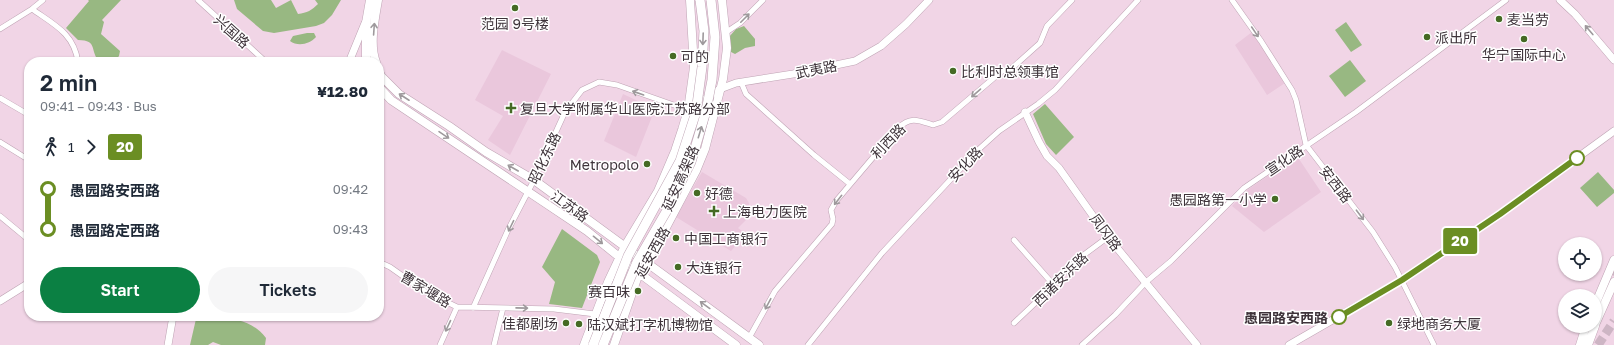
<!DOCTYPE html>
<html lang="en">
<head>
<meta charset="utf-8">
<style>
  body { margin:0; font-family:"Golos Text","Noto Sans SC",sans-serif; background:#f6f6f7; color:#1f2937; height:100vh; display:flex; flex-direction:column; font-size:15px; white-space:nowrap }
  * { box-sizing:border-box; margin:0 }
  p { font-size:13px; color:#747a83 }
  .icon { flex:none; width:22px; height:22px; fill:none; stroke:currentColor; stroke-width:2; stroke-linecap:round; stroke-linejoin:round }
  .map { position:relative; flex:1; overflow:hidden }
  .panel { position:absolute; left:24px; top:57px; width:360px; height:264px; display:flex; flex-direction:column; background:#fff; border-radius:16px; box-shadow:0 1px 3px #0004 }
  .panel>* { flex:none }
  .badge { padding:0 8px; border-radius:3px; font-size:14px; line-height:26px }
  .tools { position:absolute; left:1558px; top:237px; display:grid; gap:8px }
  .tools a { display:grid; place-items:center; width:44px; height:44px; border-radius:50%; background:#fff; box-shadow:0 1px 3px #0004; font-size:20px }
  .map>.badge { position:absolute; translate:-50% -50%; box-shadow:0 0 0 2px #fff }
  .legs { display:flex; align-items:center; gap:6px; height:44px; padding:0 16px; font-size:13px }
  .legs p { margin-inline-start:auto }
  .head { display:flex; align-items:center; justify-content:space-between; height:68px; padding:0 16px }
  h1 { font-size:22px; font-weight:600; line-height:30px }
  .primary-button { display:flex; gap:8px; margin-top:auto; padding:8px 16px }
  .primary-button a { flex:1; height:46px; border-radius:24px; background:#0b8043; color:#fff; font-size:16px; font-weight:600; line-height:46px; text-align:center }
  .primary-button a+a { background:#f6f6f7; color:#1f2937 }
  ul { padding:0 16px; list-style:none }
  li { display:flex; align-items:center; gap:14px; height:40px; font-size:15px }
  li i { display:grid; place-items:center; width:6px; height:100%; margin:0 5px; background:currentColor }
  li i::after { content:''; width:10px; height:10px; margin:-5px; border:3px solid; border-radius:50%; background:#fff }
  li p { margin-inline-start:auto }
  li:first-child i { background:linear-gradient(#0000 50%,currentColor 0) }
  li:last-child i { background:linear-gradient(currentColor 50%,#0000 0) }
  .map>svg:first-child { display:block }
  .built { fill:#eac7dc }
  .green { fill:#98b882 }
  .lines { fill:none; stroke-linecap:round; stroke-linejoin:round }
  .highway-tunnel { stroke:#cdb5c4; stroke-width:9; stroke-dasharray:9 4.5; stroke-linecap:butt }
  .street-casing { stroke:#bfa4b4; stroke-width:6 }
  .secondary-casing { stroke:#bfa4b4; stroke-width:8 }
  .primary-casing { stroke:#bfa4b4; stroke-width:9 }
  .street { stroke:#fff; stroke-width:5 }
  .secondary { stroke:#fff; stroke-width:7 }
  .primary { stroke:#fff; stroke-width:8 }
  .highway-bridge-casing { stroke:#bfa4b4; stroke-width:10; stroke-linecap:butt }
  .highway-bridge { stroke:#fff; stroke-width:9 }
  .oneway { stroke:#9e999c }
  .line-1-casing { stroke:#fff; stroke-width:9 }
  .line-1 { stroke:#6b8e23; stroke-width:6 }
  .poi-dot { fill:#456a24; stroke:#fff; stroke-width:1.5 }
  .stop-1-dot { fill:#fff; stroke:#6b8e23; stroke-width:2 }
  .labels { text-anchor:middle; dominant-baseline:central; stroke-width:3; stroke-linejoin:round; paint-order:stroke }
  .poi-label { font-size:14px; fill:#3e333a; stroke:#fff; text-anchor:start }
  .street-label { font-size:14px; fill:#3e333a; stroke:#fff }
  .stop-label { font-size:14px; font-weight:bold; fill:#3e333a; stroke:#fff; text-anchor:end }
</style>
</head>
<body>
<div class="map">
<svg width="1614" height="345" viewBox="0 0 1614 345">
  <rect width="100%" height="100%" fill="#f1d5e6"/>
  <path class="built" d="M1252 32 1285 83 1267 95 1235 45Z
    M502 50 551 74 510 155 488 140 503 116 475 100Z
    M623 94 655 109 636 157 604 141Z
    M1297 156 1321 192 1264 232 1232 206 1246 191Z
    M702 172 746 198 749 203 750 209 746 220 738 228 746 234 731 251 676 217Z"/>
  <path class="green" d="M88 0H121L102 20 104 22 101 34 120 51 119 56 114 62H100C89 52 99 40 78 40L66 28 89 1Z
    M234 0H271L276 8 291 0 298 14C307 13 312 10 318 4L315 0H341L332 15 324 23 316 26 274 33 263 31 237 9Z
    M1346 22 1362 45 1351 52 1335 30Z
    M744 26 755 39V46L745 48 735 54 731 52 729 37 736 29Z
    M307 33H314L316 37C310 44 298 47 290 41L293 36Z
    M1350 60 1366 81 1345 97 1329 76Z
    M1045 104 1074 137 1056 155 1046 144 1033 114Z
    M1598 172 1614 190V193L1597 207 1580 188Z
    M562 229 597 255 600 262 582 308 549 304 555 282 542 267Z
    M196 319C223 318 248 315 266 338L265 345H221L213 342 208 345H190Z"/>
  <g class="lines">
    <path class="highway-tunnel" d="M1602 300 1614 270
      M1598 345 1614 321"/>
    <defs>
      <path id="street" d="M198 0 266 62
        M1232 0 1261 41 1292 90 1296 100 1306 145 1373 232 1395 267 1434 345
        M32 9C53 24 74 33 78 62
        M0 29 32 9 43 0
        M725 33 740 23 763 0
        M741 82 746 94 814 155 850 184
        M0 98 29 115
        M0 142 29 160
        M0 216 29 240
        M1014 240 1052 283
        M379 262 390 267 424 291 457 307 554 309 595 314
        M473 308 508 230 534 180 565 112 582 90 599 82 617 85 688 110
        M1014 323 1051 288 1052 283 1081 257 1108 237
        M749 338 775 291 832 224 833 219 831 210 836 201 898 128C911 116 918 120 933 125L942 122 1002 71 1011 69 1040 43 1047 26 1072 0
        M440 345 457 307
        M494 345 503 308
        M808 345 882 253 978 150 999 131 1038 104 1055 90 1138 0
        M1082 345 1115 315 1146 282 1171 261 1244 188 1356 112 1506 0"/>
      <path id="secondary" d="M1560 0 1575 14 1614 60
        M349 62 365 23
        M694 106 720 89 736 83 793 74 855 61 881 46 906 24 929 0
        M1025 112 1039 142 1047 156 1059 168 1108 237 1197 345
        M0 301 29 283
        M168 345 173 316
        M1289 345 1402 280 1500 214 1614 131"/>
      <path id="primary" d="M366 62V23L370 0
        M376 62C369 45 375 18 378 0
        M379 71 381 76 399 94 449 126 486 152 534 180 759 345
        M379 87 391 100 587 231 639 273 736 345
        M1595 305 1614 260
        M1595 325 1614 282
        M584 345 608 282 625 246 658 191 675 151 682 130 688 110 694 67 690 0
        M614 345 639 273 660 239 696 171 705 149 723 79 727 48 722 0
        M1580 345 1586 326
        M1588 345 1595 326"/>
    </defs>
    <use href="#street" class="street-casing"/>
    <use href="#secondary" class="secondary-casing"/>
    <use href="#primary" class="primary-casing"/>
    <use href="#street" class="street"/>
    <use href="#secondary" class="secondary"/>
    <use href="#primary" class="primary"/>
    <defs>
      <path id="highway-bridge" d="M593 345 628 256 680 161 696 112 702 67 704 31 700 0
        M603 345 637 262 666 212 691 162 706 111 712 80 715 37 711 0"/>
    </defs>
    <use href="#highway-bridge" class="highway-bridge-casing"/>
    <use href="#highway-bridge" class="highway-bridge"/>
  </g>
  <defs><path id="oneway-shaft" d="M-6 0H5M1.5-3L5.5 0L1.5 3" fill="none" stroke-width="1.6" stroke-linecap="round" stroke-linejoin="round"/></defs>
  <g class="oneway">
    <use href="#oneway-shaft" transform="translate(745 18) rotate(-45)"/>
    <use href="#oneway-shaft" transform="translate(374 29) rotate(-86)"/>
    <use href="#oneway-shaft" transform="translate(1589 30) rotate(-130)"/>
    <use href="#oneway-shaft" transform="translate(1255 32) rotate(56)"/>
    <use href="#oneway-shaft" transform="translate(703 39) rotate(92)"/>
    <use href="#oneway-shaft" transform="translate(638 93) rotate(-161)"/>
    <use href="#oneway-shaft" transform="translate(976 93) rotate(139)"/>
    <use href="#oneway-shaft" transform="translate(404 97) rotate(-147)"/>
    <use href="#oneway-shaft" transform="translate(700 132) rotate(-73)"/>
    <use href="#oneway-shaft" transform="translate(444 135) rotate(34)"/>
    <use href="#oneway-shaft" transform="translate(513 168) rotate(-150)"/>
    <use href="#oneway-shaft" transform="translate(838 200) rotate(128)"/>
    <use href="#oneway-shaft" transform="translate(1360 215) rotate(53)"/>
    <use href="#oneway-shaft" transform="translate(511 226) rotate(116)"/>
    <use href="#oneway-shaft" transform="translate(598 240) rotate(39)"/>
    <use href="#oneway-shaft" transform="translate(768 304) rotate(118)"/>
    <use href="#oneway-shaft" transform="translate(705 305) rotate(-144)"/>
    <use href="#oneway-shaft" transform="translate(522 308) rotate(1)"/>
    <use href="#oneway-shaft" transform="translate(448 326) rotate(115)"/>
  </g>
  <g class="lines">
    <defs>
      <path id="line-1" d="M1339 317 1402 280 1500 214 1577 158"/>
    </defs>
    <use href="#line-1" class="line-1-casing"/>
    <use href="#line-1" class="line-1"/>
  </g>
  <g class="poi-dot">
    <circle cx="515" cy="8" r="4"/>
    <circle cx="1499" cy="19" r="4"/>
    <circle cx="1427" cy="37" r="4"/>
    <circle cx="1524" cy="39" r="4"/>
    <circle cx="673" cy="56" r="4"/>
    <circle cx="953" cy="71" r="4"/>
    <path d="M509 102h4v4h4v4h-4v4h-4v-4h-4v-4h4z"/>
    <circle cx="647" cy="164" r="4"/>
    <circle cx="697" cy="193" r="4"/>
    <circle cx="1275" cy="199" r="4"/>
    <path d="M712 205h4v4h4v4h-4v4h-4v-4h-4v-4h4z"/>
    <circle cx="676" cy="238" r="4"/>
    <circle cx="678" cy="267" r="4"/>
    <circle cx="638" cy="291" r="4"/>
    <circle cx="566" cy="323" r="4"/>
    <circle cx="1389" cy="323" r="4"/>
    <circle cx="579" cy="324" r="4"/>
  </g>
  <g class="stop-1-dot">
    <circle cx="1577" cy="158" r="7"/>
    <circle cx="1339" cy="317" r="7"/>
  </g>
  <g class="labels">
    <g class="poi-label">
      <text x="1507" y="19">麦当劳</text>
      <text x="515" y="23" text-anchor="middle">范园 9号楼</text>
      <text x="1435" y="37">派出所</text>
      <text x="1524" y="54" text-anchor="middle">华宁国际中心</text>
      <text x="681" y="56">可的</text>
      <text x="961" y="71">比利时总领事馆</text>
      <text x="520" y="108">复旦大学附属华山医院江苏路分部</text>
      <text x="639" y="164" text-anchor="end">Metropolo</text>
      <text x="705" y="193">好德</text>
      <text x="1267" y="199" text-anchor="end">愚园路第一小学</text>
      <text x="723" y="211">上海电力医院</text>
      <text x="684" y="238">中国工商银行</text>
      <text x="686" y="267">大连银行</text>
      <text x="630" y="291" text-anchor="end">赛百味</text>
      <text x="558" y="323" text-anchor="end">佳都剧场</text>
      <text x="1397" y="323">绿地商务大厦</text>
      <text x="587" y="324">陆汉斌打字机博物馆</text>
    </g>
    <g class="street-label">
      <text transform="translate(232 31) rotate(42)">兴国路</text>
      <text transform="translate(816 69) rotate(-11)">武夷路</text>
      <text transform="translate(888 141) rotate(-46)">利西路</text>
      <text transform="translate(544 158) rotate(-64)">昭化东路</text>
      <text transform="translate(1284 160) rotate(-34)">宣化路</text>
      <text transform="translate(965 164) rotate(-46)">安化路</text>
      <text transform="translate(680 178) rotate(-66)">延安高架路</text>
      <text transform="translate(1336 184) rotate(52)">安西路</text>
      <text transform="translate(570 206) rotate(36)">江苏路</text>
      <text transform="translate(1106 232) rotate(53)">凤冈路</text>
      <text transform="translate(652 252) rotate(-61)">延安西路</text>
      <text transform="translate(1060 279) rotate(-44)">西诸安浜路</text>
      <text transform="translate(426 289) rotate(31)">曹家堰路</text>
    </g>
    <g class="stop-label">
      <text x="1328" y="317">愚园路安西路</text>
    </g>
  </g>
</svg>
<div class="tools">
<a><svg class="icon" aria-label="locate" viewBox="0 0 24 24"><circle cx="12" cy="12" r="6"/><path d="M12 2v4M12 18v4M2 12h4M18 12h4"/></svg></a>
<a><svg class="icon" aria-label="layers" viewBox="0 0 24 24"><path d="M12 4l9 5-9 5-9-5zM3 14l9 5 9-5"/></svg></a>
</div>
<b class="badge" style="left:1460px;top:241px;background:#6b8e23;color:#fff">20</b>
<section class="panel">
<div class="head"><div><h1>2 min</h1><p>09:41 – 09:43 · Bus</p></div><b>¥12.80</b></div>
<div class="legs"><svg class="icon" aria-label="walk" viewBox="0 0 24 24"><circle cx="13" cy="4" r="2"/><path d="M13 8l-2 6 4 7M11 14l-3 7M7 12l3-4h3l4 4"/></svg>1<svg class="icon" aria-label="forward" viewBox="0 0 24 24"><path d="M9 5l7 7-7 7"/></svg><b class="badge" style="background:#6b8e23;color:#fff">20</b></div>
<ul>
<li><i style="color:#6b8e23"></i><b>愚园路安西路</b><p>09:42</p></li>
<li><i style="color:#6b8e23"></i><b>愚园路定西路</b><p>09:43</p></li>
</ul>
<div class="primary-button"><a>Start</a><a>Tickets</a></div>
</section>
</div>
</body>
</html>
